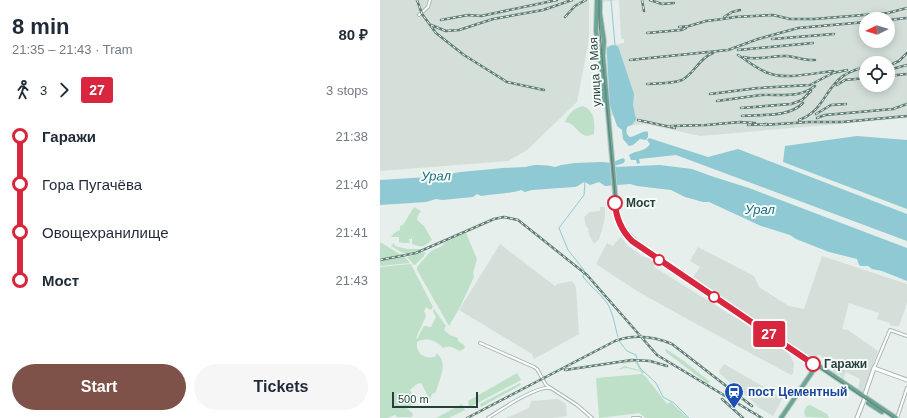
<!DOCTYPE html>
<html lang="en">
<head>
<meta charset="utf-8">
<style>
  body { margin:0; font-family:Arial,sans-serif; background:#f6f6f7; color:#1f2937; height:100vh; display:flex; flex-direction:column; font-size:15px; white-space:nowrap }
  * { box-sizing:border-box; margin:0 }
  p { font-size:13px; color:#747a83 }
  .icon { flex:none; width:22px; height:22px; fill:none; stroke:currentColor; stroke-width:2; stroke-linecap:round; stroke-linejoin:round }
  .map { position:relative; flex:1; overflow:hidden }
  .panel { display:flex; flex-direction:column; background:#fff; width:380px }
  .panel>* { flex:none }
  .badge { padding:0 8px; border-radius:3px; font-size:14px; line-height:26px }
  .needle { width:26px; rotate:265deg }
  .fabs { position:absolute; left:479px; top:12px; display:grid; gap:8px }
  .fabs a { display:grid; place-items:center; width:36px; height:36px; border-radius:50%; background:#fff; box-shadow:0 2px 10px #0003; font-size:20px }
  .scale { position:absolute; left:12px; bottom:10px; width:86px; box-sizing:border-box; padding-left:4px; border:2px solid #24423a; border-top:0; font-size:11px; line-height:14px; white-space:nowrap; color:#24423a; -webkit-text-stroke:3px #f7fbf9; paint-order:stroke }
  .map>.badge { position:absolute; translate:-50% -50%; box-shadow:0 0 0 2px #fff }
  .legs { display:flex; align-items:center; gap:6px; height:44px; padding:0 12px; font-size:13px }
  .legs p { margin-inline-start:auto }
  .head { display:flex; align-items:center; justify-content:space-between; height:68px; padding:0 12px }
  h1 { font-size:22px; font-weight:600; line-height:30px }
  .cta { display:flex; gap:8px; margin-top:auto; padding:8px 12px }
  .cta a { flex:1; height:46px; border-radius:24px; background:#7f5249; color:#fff; font-size:16px; font-weight:600; line-height:46px; text-align:center }
  .cta a+a { background:#f6f6f7; color:#1f2937 }
  ul { padding:0 12px; list-style:none }
  li { display:flex; align-items:center; gap:14px; height:48px; font-size:15px }
  li i { display:grid; place-items:center; width:6px; height:100%; margin:0 5px; background:currentColor }
  li i::after { content:''; width:10px; height:10px; margin:-5px; border:3px solid; border-radius:50%; background:#fff }
  li p { margin-inline-start:auto }
  li:first-child i { background:linear-gradient(#0000 50%,currentColor 0) }
  li:last-child i { background:linear-gradient(currentColor 50%,#0000 0) }
  main { display:flex; flex:1; min-height:0 }
  .map>svg:first-child { display:block }
  .built { fill:#d4dfda; fill-rule:evenodd }
  .green { fill:#bfe0c8 }
  .water { fill:#8ec9d4 }
  .lines { fill:none; stroke-linecap:round; stroke-linejoin:round }
  .stream { stroke:#8ec9d4; stroke-width:1 }
  .minor-casing { stroke:#a8b8b2; stroke-width:4 }
  .tertiary-casing { stroke:#a8b8b2; stroke-width:5 }
  .primary-casing { stroke:#c2cac8; stroke-width:6 }
  .minor { stroke:#fff; stroke-width:2 }
  .tertiary { stroke:#fff; stroke-width:3 }
  .primary { stroke:#6aa596; stroke-width:4 }
  .tram { stroke:#5f7d75; stroke-width:1 }
  .rail-casing { stroke:#5f7d75; stroke-width:2.5 }
  .rail { stroke:#f7fbf9; stroke-width:1; stroke-dasharray:3; stroke-linecap:butt }
  .line-1-casing { stroke:#fff; stroke-width:9 }
  .line-1 { stroke:#d7263d; stroke-width:6 }
  .stop-1-dot { fill:#fff; stroke:#d7263d; stroke-width:2 }
  .labels { text-anchor:middle; dominant-baseline:central; stroke-width:4; stroke-linejoin:round; paint-order:stroke }
  .street-label { font-size:12px; fill:#24423a; stroke:#f7fbf9 }
  .stop-label { font-size:12px; font-weight:bold; fill:#24423a; stroke:#f7fbf9; text-anchor:start }
  .transit-label { font-size:12px; font-weight:bold; fill:#164399; stroke:#f7fbf9; text-anchor:start }
  .water-label { font-size:13px; font-style:italic; fill:#1c6f80; stroke:#f7fbf9 }
</style>
</head>
<body>
<main>
<section class="panel">
<div class="head"><div><h1>8 min</h1><p>21:35 – 21:43 · Tram</p></div><b>80 ₽</b></div>
<div class="legs"><svg class="icon" aria-label="walk" viewBox="0 0 24 24"><circle cx="13" cy="4" r="2"/><path d="M13 8l-2 6 4 7M11 14l-3 7M7 12l3-4h3l4 4"/></svg>3<svg class="icon" aria-label="forward" viewBox="0 0 24 24"><path d="M9 5l7 7-7 7"/></svg><b class="badge" style="background:#d7263d;color:#fff">27</b><p>3 stops</p></div>
<ul>
<li><i style="color:#d7263d"></i><b>Гаражи</b><p>21:38</p></li>
<li><i style="color:#d7263d"></i><span>Гора Пугачёва</span><p>21:40</p></li>
<li><i style="color:#d7263d"></i><span>Овощехранилище</span><p>21:41</p></li>
<li><i style="color:#d7263d"></i><b>Мост</b><p>21:43</p></li>
</ul>
<div class="cta"><a>Start</a><a>Tickets</a></div>
</section>
<div class="map">
<svg width="527" height="418" viewBox="0 0 527 418">
  <rect width="100%" height="100%" fill="#e6efeb"/>
  <path class="built" d="M0 0H209V39L197 102 147 150 128 161 0 171Z
    M221 0H527V118L320 136 266 124 253 125 250 127 248 114 236 116 230 115 226 46 244 43V39H242L241 37 239 0 221 2ZM486 19H508V41H486ZM486 63H508V85H486Z
    M220 207H225V217L222 230 219 239 214 244 209 235 208 228 206 227 204 217 210 212 220 211Z
    M240 237 242 238 248 246 264 257 269 258 276 263 274 267 364 323 409 354 414 363 413 373 411 375 309 320 257 291 216 264 227 243 233 246Z
    M120 244 175 286 177 284 192 281 196 287 199 334 154 359 152 354 79 310Z
    M318 247 374 276 379 287 409 306 424 309 442 256 527 284V303L519 326H514L510 325V323L497 319 499 313 469 303 462 329 468 330 498 351 483 393 478 390 480 379 466 372 463 379 459 374 455 375 451 367 439 354 435 361 312 279 320 267 310 261Z
    M344 364 403 398 393 416 378 407 376 404 339 373 340 372 339 371Z
    M178 399 186 404 187 416 172 418H126L149 408 151 401Z"/>
  <path class="green" d="M203 106C215 111 215 122 214 134L207 136C196 133 198 125 185 122 188 114 194 108 203 106Z
    M34 207 41 211 38 215 37 220 44 226 52 240C43 247 43 248 32 244V236L31 239H29L30 243H24L19 242V237H11L14 233 20 230V226L23 225Z
    M86 233 97 259 93 273 94 277 80 307 69 326 37 270V267L51 251 62 246 64 243Z
    M0 242 25 257 30 263 0 266Z
    M14 243 15 246 27 249H44C28 257 26 255 11 246Z
    M44 252 46 253 44 255V256L35 265H34L27 257Z
    M31 264 53 307 51 310 46 307 44 311 46 316 36 338 37 339 44 326 51 327 56 317 53 311 54 309 66 326 64 330 70 335 78 338V341L84 345 85 348 80 351C73 348 70 345 63 348 56 340 46 337 37 342V348L40 354C45 357 50 359 56 356V353L57 354C69 363 59 380 56 392L52 394 50 400 41 383 37 384 30 390 33 396V400L37 402 36 404 31 405 27 408 33 414 32 417H17L15 415 7 418H0V267Z
    M286 349 304 361 329 381 330 382 327 384 329 385 321 382 322 381H324L287 353 285 350Z
    M247 362H256L264 373 262 374 266 377 287 404 291 402 308 418H266L259 413 219 418 216 378 262 374 260 371 246 368 229 371 239 369 244 366 260 370 255 362 240 364Z
    M137 373 141 380 90 407 89 406 88 401Z
    M140 383 141 385 101 407 100 404Z
    M82 404 85 410 69 418H56Z
    M430 405 447 414 449 418 426 417C423 413 424 410 427 406Z"/>
  <path class="water" d="M232 45 238 46 254 94 253 105 256 119 253 124 247 127C246 132 246 134 250 137 257 136 263 130 268 132V137L266 140 260 139 253 145 249 146 243 139 242 130 237 126 230 105 227 55V48Z
    M477 136 527 140V209L403 162 405 146Z
    M269 138 328 157 358 149 527 214V241L296 155 259 159 260 163 257 164 256 160H251L249 155C256 150 265 152 270 144L267 140Z
    M243 158 245 160 244 163 234 166V167L280 165 312 169 331 176 369 188 527 248V281L502 271 492 269 488 266H481L479 265 477 259 449 252 416 239 410 235 381 226 329 202H323L305 197 291 190 257 186 250 184 225 186 219 182 210 185 205 182C200 183 199 187 194 187L152 190 145 192 141 190C129 194 114 194 101 196L97 194 93 197 62 200 56 199 46 202 0 205V180L48 177 81 172 123 168 146 167C154 164 167 165 175 167L181 165 195 163 222 162 231 163Z"/>
  <g class="lines">
    <path class="stream" d="M231 0 235 45
      M205 181 204 195 179 228 188 250 204 270 203 277C210 286 220 293 227 303 233 312 235 327 238 337
      M239 341 247 351 256 355 257 358
      M257 362 260 368 276 383 283 397 294 403 309 418"/>
    <defs>
      <path id="minor" d="M39 15 48 7 50 0
        M100 343 154 367 157 369 166 385 197 405 212 418
        M494 368 510 330 527 336
        M108 418C120 410 157 386 170 388
        M253 418H260
        M517 418 527 388"/>
      <path id="tertiary" d="M484 397 494 368 527 380
        M477 418 484 400"/>
      <path id="primary" d="M217 0 216 31 220 56 224 101
        M220 0V14L224 41 223 56 236 204C239 226 247 235 264 248L516 418
        M488 403 502 412
        M401 418 437 365"/>
    </defs>
    <use href="#minor" class="minor-casing"/>
    <use href="#tertiary" class="tertiary-casing"/>
    <use href="#primary" class="primary-casing"/>
    <use href="#minor" class="minor"/>
    <use href="#tertiary" class="tertiary"/>
    <use href="#primary" class="primary"/>
    <path class="tram" d="M219 0V22L236 206C238 227 249 238 265 250L514 418"/>
    <defs>
      <path id="rail" d="M37 0 42 14 56 33 84 55 127 82 164 90
        M262 0 264 11
        M270 0 282 4 294 3
        M185 17 195 6 206 0
        M344 17 352 12 360 10
        M61 20 88 15 101 16 177 0
        M508 20 527 18
        M51 25 66 31 79 30 113 19 163 10 192 0
        M299 27 309 26 326 21 343 19 355 17 393 15 410 19H434L508 13 527 8
        M267 33 301 30 306 28
        M392 39 454 34
        M358 50 433 43
        M358 55C368 61 377 69 388 73 405 80 434 73 453 71
        M364 57C378 61 393 55 407 56 417 57 425 61 435 60
        M250 60 348 50 378 39 418 28 486 22
        M508 66 519 61 527 53
        M512 69 527 65
        M508 76 527 74
        M267 84C277 83 292 84 302 80 315 73 319 58 333 53
        M457 85 465 80 486 78
        M330 94 378 88 430 85 453 73 467 70
        M337 101C352 99 366 97 381 95 399 94 419 99 435 86
        M361 108 411 104 422 100 431 91
        M436 114 451 105 466 104
        M362 116C382 114 408 118 423 103
        M437 118 445 115 513 109 527 104
        M258 120 295 128
        M419 120C450 109 443 77 482 68
        M368 125 387 124
        M383 125 429 122H462L527 116
        M291 126 326 125 360 122 375 123
        M0 260 36 253 114 219 124 217 138 220 207 275 277 355 382 418
        M185 370 252 360 270 361 287 366
        M342 399 363 418
        M87 418 235 341C254 334 273 336 292 344L372 406"/>
    </defs>
    <use href="#rail" class="rail-casing"/>
    <use href="#rail" class="rail"/>
  </g>
  <g class="lines">
    <defs>
      <path id="line-1" d="M235 203C236 218 241 230 252 241L433 364"/>
    </defs>
    <use href="#line-1" class="line-1-casing"/>
    <use href="#line-1" class="line-1"/>
  </g>
  <defs>
    <symbol id="station-pin" viewBox="-11 -11 22 30"><path d="M0 17L-7.5 6A9.5 9.5 0 1 1 7.5 6Z" fill="#1a4fb4" stroke="#f7fbf9"/><path d="M-3-6H3Q5-6 5-4V2Q5 4 3 4L4.5 6H3L1.5 4h-3L-3 6H-4.5L-3 4Q-5 4-5 2V-4Q-5-6-3-6ZM-3.5-4v3h7v-3ZM-3.5 1v1.5H-2V1ZM2 1v1.5H3.5V1Z" fill="#fff"/></symbol>
  </defs>
  <g fill-rule="evenodd">
    <use href="#station-pin" x="343" y="381" width="22" height="30"/>
  </g>
  <g class="stop-1-dot">
    <circle cx="235" cy="203" r="7"/>
    <circle cx="279" cy="260" r="5"/>
    <circle cx="334" cy="297" r="5"/>
    <circle cx="433" cy="364" r="7"/>
  </g>
  <g class="labels">
    <g class="street-label">
      <text transform="translate(215 72) rotate(-93)">улица 9 Мая</text>
    </g>
    <g class="stop-label">
      <text x="246" y="203">Мост</text>
      <text x="444" y="364">Гаражи</text>
    </g>
    <g class="transit-label">
      <text x="368" y="392">пост Цементный</text>
    </g>
    <g class="water-label">
      <text transform="translate(56 176) rotate(-1)">Урал</text>
      <text x="380" y="209">Урал</text>
    </g>
  </g>
</svg>
<div class="fabs">
<a><svg class="needle" viewBox="-14 -14 28 28"><path d="M0-13l5 13h-10z" fill="#e53935"/><path d="M0 13l5-13h-10z" fill="#747a83"/></svg></a>
<a><svg class="icon" aria-label="locate" viewBox="0 0 24 24"><circle cx="12" cy="12" r="6"/><path d="M12 2v4M12 18v4M2 12h4M18 12h4"/></svg></a>
</div>
<div class="scale">500 m</div>
<b class="badge" style="left:389px;top:334px;background:#d7263d;color:#fff">27</b>
</div>
</main>
</body>
</html>
